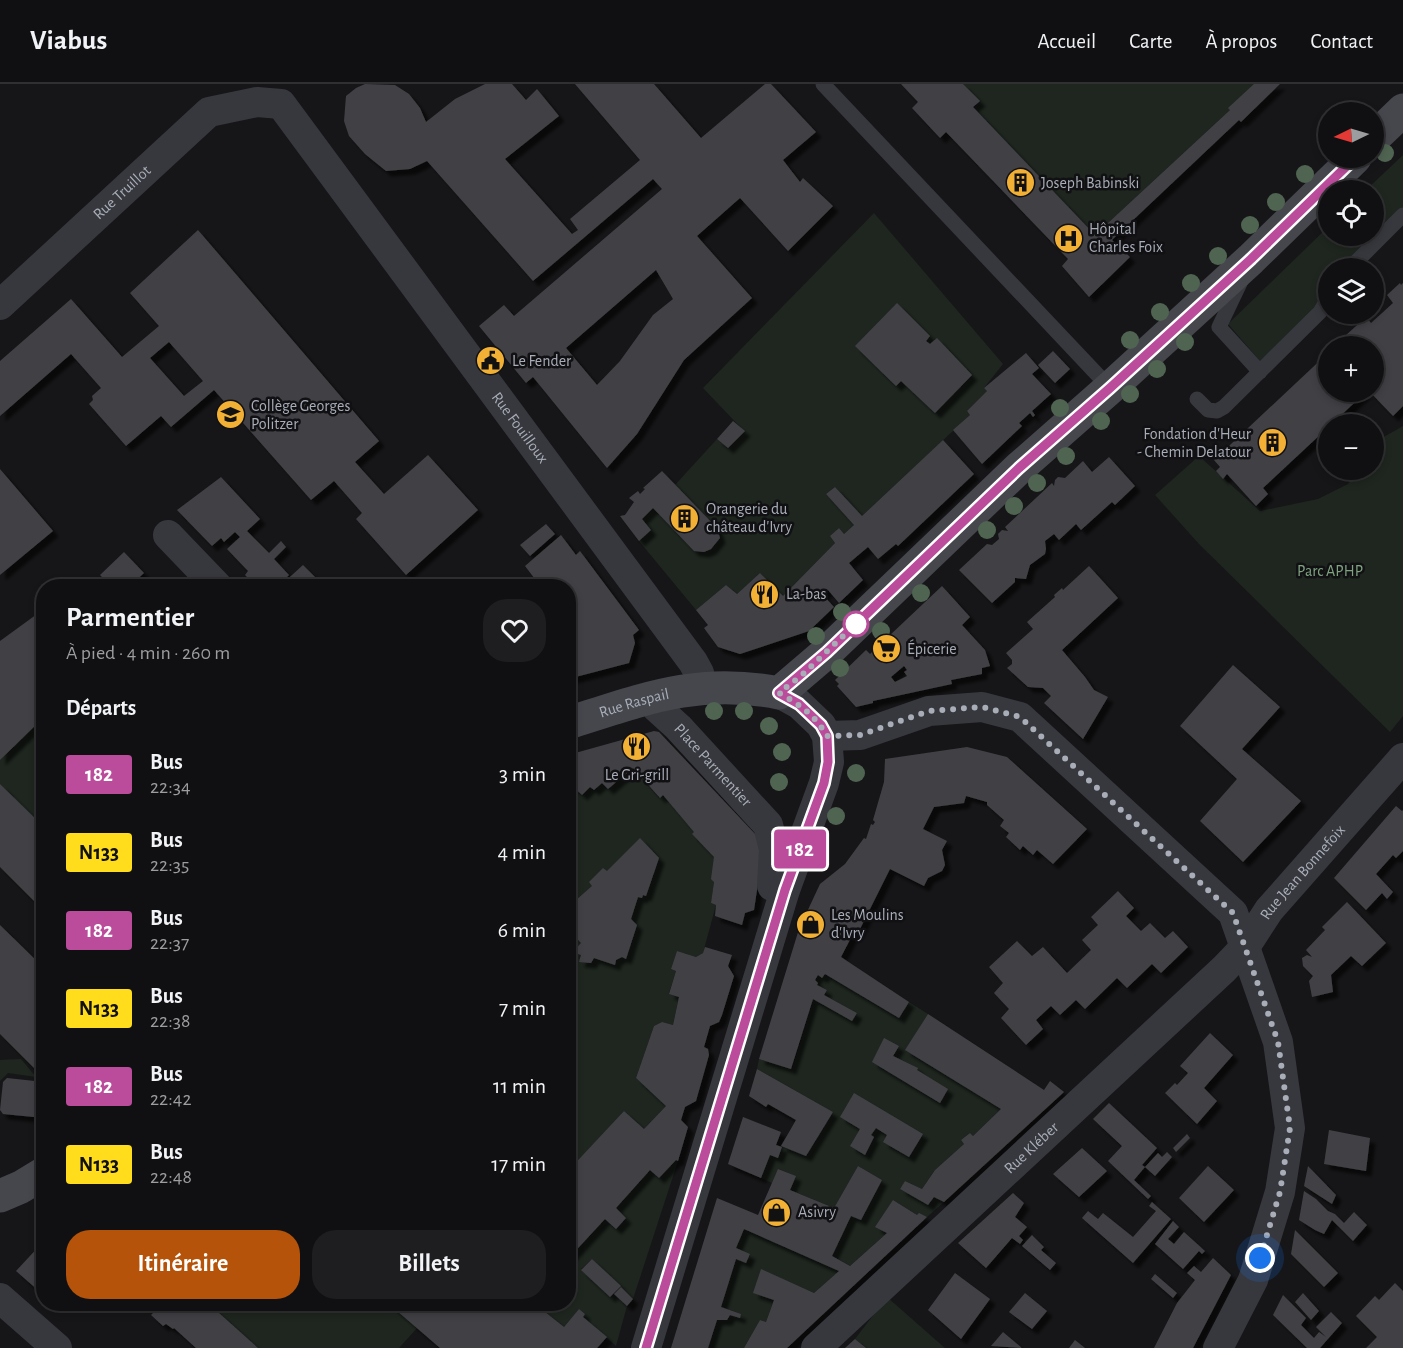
<!DOCTYPE html>
<html lang="fr">
<head>
<meta charset="utf-8">
<style>
  body { margin:0; font-family:"Alegreya Sans",sans-serif; background:#1e1e20; color:#f1f3f6; height:100vh; display:flex; flex-direction:column; font-size:22px; white-space:nowrap }
  * { box-sizing:border-box; margin:0 }
  p { font-size:20px; color:#9c9d9f }
  .icon { flex:none; width:33px; height:33px; fill:none; stroke:currentColor; stroke-width:2; stroke-linecap:round; stroke-linejoin:round }
  .map { position:relative; flex:1; overflow:hidden }
  .side { position:absolute; left:36px; top:495px; width:540px; height:732px; display:flex; flex-direction:column; background:#101012; border-radius:24px; box-shadow:0 3px 9px #0003,0 0 0 2px #303032 }
  .side>* { flex:none }
  .badge { padding:0 12px; border-radius:4px; font-size:21px; line-height:39px }
  .needle { width:39px; rotate:265deg }
  .tools { position:absolute; left:1318px; top:18px; display:grid; gap:12px }
  .tools a { display:grid; place-items:center; width:66px; height:66px; border-radius:50%; background:#101012; box-shadow:0 3px 9px #0003,0 0 0 2px #303032; font-size:30px }
  .you { position:absolute; width:30px; height:30px; margin:-15px; border:4px solid #fff; border-radius:50%; background:#1a73e8; box-shadow:0 0 0 9px #1a73e833 }
  .map>.badge { position:absolute; translate:-50% -50%; box-shadow:0 0 0 3px #fff }
  h2 { padding:0 30px; font-size:22px; line-height:54px }
  .round { display:grid; place-items:center; flex:none; width:63px; height:63px; border-radius:24px; background:#1e1e20 }
  .overview { display:flex; align-items:center; justify-content:space-between; height:102px; padding:0 30px }
  h1 { font-size:28px; font-weight:700; line-height:45px }
  .cta { display:flex; gap:12px; margin-top:auto; padding:12px 30px }
  .cta a { flex:1; height:69px; border-radius:24px; background:#b45309; color:#fff; font-size:24px; font-weight:700; line-height:69px; text-align:center }
  .cta a+a { background:#1e1e20; color:#f1f3f6 }
  ul { padding:0; list-style:none }
  li { display:flex; align-items:center; gap:18px; height:78px; padding:0 30px }
  li div { flex:1 }
  li b { display:block; font-size:22px }
  li em { font-style:normal }
  li .badge { min-width:66px; font-weight:700; text-align:center }
  header { display:flex; align-items:center; gap:36px; box-sizing:border-box; height:84px; padding:0 30px; background:#101012; border-bottom:2px solid #303032 }
  header strong { font-size:28px }
  nav { display:flex; gap:33px; margin-inline-start:auto; font-size:21px }
  .map>svg:first-child { display:block }
  .green { fill:#1e261f }
  .building { fill:#404145; fill-rule:evenodd; filter:url(#shadow) }
  .lines { fill:none; stroke-linecap:round; stroke-linejoin:round }
  .lane { stroke:#37383d; stroke-width:15 }
  .street { stroke:#37383d; stroke-width:30 }
  .secondary { stroke:#45474d; stroke-width:33 }
  .tree { fill:#506452 }
  .line-casing { stroke:#fff; stroke-width:14 }
  .line { stroke:#ba4c9b; stroke-width:9 }
  .walk { stroke:#a8adb8; stroke-width:6; stroke-dasharray:0 10.8 }
  .stop-dot { fill:#fff; stroke:#ba4c9b; stroke-width:3 }
  .labels { text-anchor:middle; dominant-baseline:central; stroke-width:5; stroke-linejoin:round; paint-order:stroke }
  .poi-label { font-size:16px; fill:#a8adb8; stroke:#111113; text-anchor:start }
  .street-label { font-size:16px; fill:#a8adb8; stroke:#111113 }
  .park-label { font-size:16px; fill:#7fa381; stroke:#111113 }
</style>
</head>
<body>
<header>
<strong>Viabus</strong>
<nav><a>Accueil</a><a>Carte</a><a>À propos</a><a>Contact</a></nav>
</header>
<div class="map">
<svg width="1403" height="1264" viewBox="0 0 1403 1264">
  <defs>
    <filter id="shadow"><feDropShadow dx="5.5" dy="5.5" stdDeviation="1.5" flood-color="#0009"/></filter>
  </defs>
  <rect width="100%" height="100%" fill="#161618"/>
  <path class="green" d="M963 0H1255L1230 26 1095 151 973 23 979 17Z
    M1403 71V126L1341 184H1329C1329 224 1287 252 1260 277L1228 240 1329 142V152H1374V106H1366Z
    M874 129 1003 280 984 304 987 307 967 327 970 331 862 432 835 403 826 410 854 441 844 450 839 444 830 452 835 459 783 512 760 489 737 510 726 501 696 526 639 457 651 446 642 435 653 424 694 467C706 469 713 464 720 454L717 444 675 401 717 355 728 364 744 347 703 304Z
    M1403 342V632L1390 648 1199 460 1155 411 1199 372 1260 427 1318 415 1348 400 1358 386H1374C1374 353 1376 358 1403 342Z
    M43 633V743L0 700V676Z
    M633 684 659 714 663 711 696 747 692 750 714 773V798L711 819 716 821 703 869 696 873 677 867 671 885 676 887 669 909 679 913 673 941 662 938 654 942 636 994 666 1022 644 1045 624 1027 569 1088V707L573 703 582 711 590 703 594 706 602 699 608 705Z
    M825 890 899 934 909 918 928 930 906 966 1001 1025 973 1052 970 1049 961 1056 964 1060 934 1087 922 1105 905 1097 900 1105 928 1121 934 1113 944 1118 927 1133 919 1130 917 1131 893 1116 887 1149 850 1182 832 1172 851 1132 861 1136 882 1096 858 1082 834 1124 790 1106 795 1092 779 1085 772 1099 761 1094 770 1071 778 1074 782 1063 806 1072 833 1028 757 985 759 975 792 985 813 915 853 936 857 929 824 911 827 906 817 901 815 896 818 891 822 894Z
    M21 975 36 993 8 989 0 997V976Z
    M676 1076 678 1077 633 1215 592 1175 581 1185 610 1213 614 1210 627 1222 616 1262 583 1233 585 1230 579 1225 564 1243 535 1220H568L569 1174 605 1135 626 1134 616 1124 650 1086 659 1094Z
    M744 1145 839 1187 814 1209 761 1186 754 1209 774 1216 766 1238 760 1236 744 1264H708L717 1236H727L730 1231 741 1230 721 1223 736 1175 746 1179 750 1171 736 1164Z
    M887 1213 945 1264H866L855 1255Z
    M209 1220H389L418 1243 399 1264H258Z"/>
  <path class="building" d="M365 0 395 1 409 10 420 24 426 38 455 15 485 0H512L526 16 537 5 559 32 505 75 572 150 578 146 570 135 640 76 575 0H654L701 54 765 0H771L816 48 783 76 800 98 803 94 833 122 788 167 740 114 697 152 752 214 684 276 637 350 607 384 533 293 526 299 479 242 504 221 514 232 662 105 653 95 533 197 427 77 410 85 386 87 365 70 349 52 344 37 346 12 356 4ZM656 186 673 215 653 231 620 277 597 301 566 264Z
    M901 0H963L980 17 973 23 1095 151 1230 26 1228 24 1254 0H1280L1241 38 1239 36 1112 156 1130 173 1089 213 1062 182 1068 175 946 48 940 54 912 24 918 18Z
    M198 146 379 357 355 378 384 410 428 371 478 426 406 491 356 435 362 429 334 397 311 416 214 306 171 343 161 332 126 362 89 320 93 316 92 312 101 304 71 270 0 332V277L71 215 122 273 159 242 130 209ZM169 258 203 297 184 312 150 274Z
    M1400 199 1401 201 1403 199V322L1393 332 1370 308H1374V262H1334L1366 233 1371 239 1393 219 1387 211Z
    M897 219 930 252 926 257 930 260 937 254 972 291 935 329 901 297 896 302 855 262Z
    M1053 267 1070 285 1055 299 1038 281Z
    M1329 268V308H1366L1263 404 1268 410 1256 422 1227 390 1223 395 1216 387 1220 383 1214 376Z
    M1026 269 1039 284 1032 290 1051 310 1032 327 1035 331 1033 333 1030 329 1019 339 1022 342 982 380 953 346 970 331 967 327 987 307 984 304Z
    M733 337 745 347 728 364 717 355Z
    M943 356 974 390 898 462 896 460 878 475 868 463 849 479 863 496 839 519 828 506 823 511 834 523 809 547 740 570 718 563 704 544 708 541 696 526 726 501 737 510 760 489 783 512 835 459 830 452 839 444 844 450 854 441 826 410 835 403 862 432Z
    M1109 373 1135 402 1115 421 1112 418 1081 446 1076 440 1059 456 1054 450 1045 457 1046 465 1045 470 1030 481 1026 495 1015 494V498L992 519 959 486 987 460 992 461 999 455 998 450 1002 446 1008 447 1005 443 1052 399 1054 402 1055 396 1058 393 1065 394 1083 377 1092 388Z
    M0 385 53 447 0 491Z
    M662 387 717 444 720 454 711 465 704 468 694 467 653 424 642 435 651 446 639 457 620 432 625 431 634 418 629 414 638 407 640 410 645 405 643 404Z
    M221 393 260 435 247 447 269 469 281 457 286 463 274 475 289 491 278 502H256L245 491 248 487 227 465 240 453 235 448 224 458 221 454 212 462 177 426Z
    M546 440 555 450 530 472 520 461Z
    M561 451 576 471 580 467 639 546 633 551 635 559 629 579 568 595V552L577 546 568 535V502H534L538 499 525 482Z
    M124 468 144 489 130 502H111L100 491Z
    M303 481 324 502H280Z
    M1089 482 1118 514 1062 566 1085 593 1094 606 1108 613 1083 655 1044 619 1051 612 1043 604 1028 603 1007 584 1012 580V576L1006 569 1033 545 1027 538 1055 513 1054 511 1062 504 1063 506Z
    M942 502 970 533 962 541 985 566 990 582 982 584V590L951 596 952 600 873 617V619L856 623 837 602 839 600 835 596 866 566 870 570ZM904 582 907 586 904 588 907 592 895 598 891 593Z
    M44 525V633L0 676V557Z
    M1233 581 1280 623 1242 665 1301 717 1243 778 1200 737 1237 695 1180 642Z
    M654 647 659 648 756 751 762 773 754 826 745 829 742 841 715 832 716 821 711 819 714 798 711 795 714 773 692 750 694 748 663 711 660 714 633 684 608 705 602 699 594 706 590 703 582 711 573 703 568 707V671Z
    M967 663 1007 673 1087 745 1053 780 1037 766 1033 771 1023 762 1020 766 1006 753 1009 749 1000 742 1004 736 987 721V718L966 712 964 719 934 723 923 745 947 757 942 766 945 781 942 787 928 794 924 802 890 785 858 849 854 848 841 873 909 918 899 934 825 890 822 894 818 891 815 896 818 899 817 901 827 906 824 911 857 929 852 937 813 915 791 985 759 975 799 845 820 800 845 780 864 754 866 755 871 740 873 741 875 738 873 736 884 698 885 675Z
    M0 700 44 743V827L0 783Z
    M1396 722 1402 727 1403 726V767L1396 774 1393 771 1376 790 1393 808 1387 815 1382 809 1366 826 1334 794Z
    M640 754 659 774 646 812 643 811 642 814 638 813 631 835 637 841 626 875 622 873 616 876 615 881 594 874 591 879 579 878 581 871 573 868 581 859 568 845V839L573 833 570 829 578 821 575 817 592 802 589 798 603 784 607 787Z
    M1118 807 1134 824 1126 832 1141 847 1150 839 1165 854 1173 847 1188 863 1161 889 1152 880 1127 904 1117 894 1085 925 1076 916 1060 931 1051 922 1036 936 1043 945 1026 961 1001 934 1009 925 994 909 1003 899 989 883 1017 857 1032 872 1043 863 1067 889 1091 866 1082 856 1098 841 1091 833Z
    M1347 818 1386 859 1362 882 1351 872 1331 891 1333 908 1312 913 1309 897 1313 892 1303 882 1302 874 1307 871 1312 873 1306 866 1325 846 1322 843Z
    M0 841 44 884V994L0 950Z
    M705 863 732 871 728 882 734 892 722 931 719 938 710 942 704 963 708 965 709 971 696 1017 685 1023 681 1036 688 1043 678 1077 676 1076 659 1094 650 1086 616 1124 626 1134 616 1145 605 1135 568 1175V1087L624 1027 644 1045 666 1022 636 994 654 942 662 938 673 941 679 913 669 910 676 887 671 885 677 867 696 873 703 869Z
    M928 930 1044 1006 1050 997 1064 1008 944 1118 934 1113 928 1121 900 1105 905 1097 922 1105 935 1086 964 1060 961 1056 970 1049 973 1052 1001 1025 905 966Z
    M1210 949 1233 971 1204 1004 1217 1017 1197 1040 1165 1009 1175 999 1177 1001 1188 989 1180 982Z
    M884 954 899 962 893 972 918 984 917 986 948 1005 940 1019 872 978Z
    M757 985 833 1028 806 1072 781 1062 796 1036 768 1020 766 1023 749 1012Z
    M7 994 44 998V1034L3 1030 0 1026 3 998Z
    M854 1009 923 1050 909 1073 883 1058 887 1051 876 1044 871 1051 874 1053 865 1071 850 1062 860 1045 840 1033Z
    M1109 1019 1157 1064 1142 1081 1145 1083 1134 1096 1151 1112 1148 1115 1108 1077 1122 1062 1093 1035Z
    M743 1033 781 1048 776 1061 782 1063 778 1074 770 1071 761 1094 728 1080Z
    M1329 1046 1370 1054 1366 1087 1324 1080Z
    M1187 1050 1190 1054 1176 1068 1173 1064Z
    M1082 1064 1107 1087 1079 1113 1053 1090Z
    M1167 1068 1172 1073 1155 1092 1145 1083 1158 1069 1162 1073Z
    M858 1082 882 1096 861 1136 851 1132 832 1172 850 1182 887 1149 875 1143 893 1116 917 1131 919 1129 927 1133 787 1264H744L760 1236 766 1238 774 1216 753 1209 761 1185 814 1209 839 1187 744 1145 736 1164 750 1170 746 1179 736 1175 721 1223 741 1230 740 1234 730 1231 727 1236H717L708 1264H671L717 1114 758 1131 778 1085 796 1092 790 1106 834 1124Z
    M1208 1082 1234 1106 1204 1138 1179 1114Z
    M1308 1082 1336 1111 1332 1120 1304 1102Z
    M1304 1107 1316 1115 1328 1127 1335 1130 1344 1139 1354 1128 1367 1141 1353 1157 1332 1136 1324 1150 1315 1146 1299 1136Z
    M1013 1109 1024 1119 1015 1133 1027 1143 1019 1152 1023 1156 1020 1160 1012 1154 986 1184 958 1159Z
    M1152 1118 1171 1135 1133 1179 1082 1134 1088 1127 1098 1135 1103 1129 1133 1153 1156 1127 1149 1122Z
    M1173 1137 1179 1143 1168 1155 1174 1160 1184 1148 1205 1167 1202 1170 1199 1167 1183 1185 1155 1160Z
    M44 1144V1204L40 1208 16 1187 42 1159 35 1153Z
    M1295 1146 1338 1189 1324 1203 1291 1170Z
    M1032 1151 1044 1163 1041 1166 1056 1179 1050 1186 1022 1162Z
    M1213 1174 1231 1191 1193 1264H1154L1177 1219 1195 1196 1187 1189 1194 1182 1201 1188Z
    M592 1175 621 1202 610 1213 581 1186Z
    M955 1189 990 1215 961 1255 928 1226Z
    M1155 1190 1177 1209 1173 1214 1151 1195Z
    M1395 1199 1403 1207V1264H1366L1377 1253 1356 1232 1375 1212 1379 1216Z
    M621 1203 633 1215 627 1222 614 1210Z
    M1025 1209 1047 1227 1032 1245 1009 1228Z
    M1303 1209 1319 1227 1311 1236 1295 1218Z
    M1283 1211 1306 1234 1301 1241 1314 1254 1319 1248 1326 1253 1316 1243 1331 1228 1342 1239 1320 1264H1307L1273 1231Z
    M149 1220H209L258 1264H196L174 1244 173 1245 166 1240 163 1242 151 1231 154 1228 147 1222Z
    M389 1220H535L564 1243 579 1225 585 1230 583 1233 607 1253 597 1264H440Z
    M1003 1248 1022 1264 991 1262Z
    M855 1255 866 1264H845Z
    M1075 1256 1085 1264H1069Z"/>
  <g class="lines">
    <path class="lane" d="M823 0 1110 304
      M1350 184 1403 131
      M1241 197 1219 243 1260 288
      M1197 315 1208 326 1217 327 1224 323 1320 228 1329 213"/>
    <g class="street">
      <path id="s1" d="M0 221 209 28 257 18 281 20 693 578 699 589 702 603"/>
      <path d="M168 451 217 502"/>
      <path id="s2" d="M657 624 678 643 768 741 774 765 772 802 778 804"/>
      <path d="M827 652 860 651 929 627 982 623 1020 633 1233 829 1278 958 1290 1044 1280 1108 1253 1196 1218 1264"/>
      <path d="M0 1214 57 1264"/>
      <path d="M646 1264 785 806 824 699 829 678 827 652 821 641 799 620 779 609"/>
      <path id="s3" d="M816 1264 1224 885 1245 863 1269 826 1403 674"/>
    </g>
    <g class="secondary">
      <path d="M1374 54 1403 26"/>
      <path id="s4" d="M568 639C644 615 698 593 779 609L827 568 1019 384 1110 304 1251 175 1355 74"/>
      <path d="M0 1112 21 1103 44 1089"/>
    </g>
  </g>
  <g class="tree">
    <circle cx="1385" cy="69" r="9"/>
    <circle cx="1305" cy="90" r="9"/>
    <circle cx="1276" cy="118" r="9"/>
    <circle cx="1250" cy="141" r="9"/>
    <circle cx="1218" cy="172" r="9"/>
    <circle cx="1191" cy="199" r="9"/>
    <circle cx="1160" cy="228" r="9"/>
    <circle cx="1130" cy="256" r="9"/>
    <circle cx="1185" cy="258" r="9"/>
    <circle cx="1157" cy="285" r="9"/>
    <circle cx="1130" cy="310" r="9"/>
    <circle cx="1060" cy="324" r="9"/>
    <circle cx="1101" cy="337" r="9"/>
    <circle cx="1066" cy="372" r="9"/>
    <circle cx="1037" cy="399" r="9"/>
    <circle cx="1014" cy="422" r="9"/>
    <circle cx="987" cy="446" r="9"/>
    <circle cx="921" cy="509" r="9"/>
    <circle cx="842" cy="528" r="9"/>
    <circle cx="881" cy="547" r="9"/>
    <circle cx="816" cy="552" r="9"/>
    <circle cx="840" cy="584" r="9"/>
    <circle cx="714" cy="627" r="9"/>
    <circle cx="744" cy="627" r="9"/>
    <circle cx="769" cy="642" r="9"/>
    <circle cx="782" cy="668" r="9"/>
    <circle cx="856" cy="689" r="9"/>
    <circle cx="779" cy="698" r="9"/>
    <circle cx="836" cy="732" r="9"/>
  </g>
  <g class="lines">
    <defs>
      <path id="line" d="M646 1264 785 806 824 699 828 678 827 652 821 641 799 620 779 609 827 568 1019 384 1110 304 1251 175 1355 74"/>
    </defs>
    <use href="#line" class="line-casing"/>
    <use href="#line" class="line"/>
    <path class="walk" d="M856 540 861 535 802 591 779 609C799 620 815 631 827 652L860 651 929 627 982 623 1020 633 1233 829 1278 958 1290 1044 1280 1108 1260 1174"/>
  </g>
  <defs>
    <symbol id="building-disc" viewBox="-11 -11 22 22"><circle r="9.5" fill="#f2b134" stroke="#111113"/><path d="M-4-6H4V6H1V3H-1V6H-4ZM-2.5-4.3h1.7v1.8h-1.7ZM.8-4.3h1.7v1.8H.8ZM-2.5-1h1.7V.8h-1.7ZM.8-1h1.7V.8H.8Z" fill="#111"/></symbol>
    <symbol id="hospital-disc" viewBox="-11 -11 22 22"><circle r="9.5" fill="#f2b134" stroke="#111113"/><path d="M-5-5h3v3.5h4V-5h3V5h-3V1.5h-4V5h-3Z" fill="#111"/></symbol>
    <symbol id="civic-disc" viewBox="-11 -11 22 22"><circle r="9.5" fill="#f2b134" stroke="#111113"/><path d="M-.6-6.5H3V-4.5H.6V-3L4-1V1h2V6H-6V1h2V-1L-.6-3ZM-1.2 2.5V6h2.4V2.5Z" fill="#111"/></symbol>
    <symbol id="school-disc" viewBox="-11 -11 22 22"><circle r="9.5" fill="#f2b134" stroke="#111113"/><path d="M0-5L7-2L0 1L-7-2ZM-4 1L0 2.5L4 1V4Q0 6-4 4Z" fill="#111"/></symbol>
    <symbol id="restaurant-disc" viewBox="-11 -11 22 22"><circle r="9.5" fill="#f2b134" stroke="#111113"/><path d="M-5-6h1v4h1v-4h1v4h1v-4h1v5L-1.5 .5V6h-2V.5L-5-1ZM5-6V6H3V1.5H1.5Q1.5-4 5-6Z" fill="#111"/></symbol>
    <symbol id="supermarket-disc" viewBox="-11 -11 22 22"><circle r="9.5" fill="#f2b134" stroke="#111113"/><path d="M-6-5.5h2.5l.6 2H6L4.5 2H-2.5L-4.4-4H-6ZM-1.5 3.2a1.3 1.3 0 1 0 .1 0ZM3 3.2a1.3 1.3 0 1 0 .1 0Z" fill="#111"/></symbol>
    <symbol id="shop-disc" viewBox="-11 -11 22 22"><circle r="9.5" fill="#f2b134" stroke="#111113"/><path d="M-5-2.5h2.3a2.7 3.5 0 0 1 5.4 0H5L5.5 6h-11ZM-1.5-2.5h3a1.5 2.3 0 0 0-3 0Z" fill="#111"/></symbol>
  </defs>
  <g fill-rule="evenodd">
    <use href="#building-disc" x="1004" y="82" width="33" height="33"/>
    <use href="#hospital-disc" x="1052" y="138" width="33" height="33"/>
    <use href="#civic-disc" x="474" y="260" width="33" height="33"/>
    <use href="#school-disc" x="214" y="314" width="33" height="33"/>
    <use href="#building-disc" x="1256" y="342" width="33" height="33"/>
    <use href="#building-disc" x="668" y="418" width="33" height="33"/>
    <use href="#restaurant-disc" x="748" y="494" width="33" height="33"/>
    <use href="#supermarket-disc" x="870" y="548" width="33" height="33"/>
    <use href="#restaurant-disc" x="620" y="646" width="33" height="33"/>
    <use href="#shop-disc" x="794" y="824" width="33" height="33"/>
    <use href="#shop-disc" x="760" y="1112" width="33" height="33"/>
  </g>
  <circle class="stop-dot" cx="856" cy="540" r="12"/>
  <g class="labels">
    <g class="poi-label">
      <text x="1041" y="99">Joseph Babinski</text>
      <text x="1089" y="145">Hôpital<tspan x="1089" dy="18">Charles Foix</tspan></text>
      <text x="512" y="277">Le Fender</text>
      <text x="251" y="322">Collège Georges<tspan x="251" dy="18">Politzer</tspan></text>
      <text x="1251" y="350" text-anchor="end">Fondation d'Heur<tspan x="1251" dy="18">- Chemin Delatour</tspan></text>
      <text x="706" y="425">Orangerie du<tspan x="706" dy="18">château d'Ivry</tspan></text>
      <text x="786" y="510">La-bas</text>
      <text x="907" y="565">Épicerie</text>
      <text x="637" y="691" text-anchor="middle">Le Gri-grill</text>
      <text x="831" y="831">Les Moulins<tspan x="831" dy="18">d'Ivry</tspan></text>
      <text x="798" y="1128">Asivry</text>
    </g>
    <g class="street-label">
      <text stroke="none"><textPath href="#s1" startOffset="166">Rue Truillot</textPath></text>
      <text stroke="none"><textPath href="#s1" startOffset="760">Rue Fouilloux</textPath></text>
      <text stroke="none"><textPath href="#s4" startOffset="69">Rue Raspail</textPath></text>
      <text stroke="none"><textPath href="#s2" startOffset="80">Place Parmentier</textPath></text>
      <text stroke="none"><textPath href="#s3" startOffset="682">Rue Jean Bonnefoix</textPath></text>
      <text stroke="none"><textPath href="#s3" startOffset="294">Rue Kléber</textPath></text>
    </g>
    <g class="park-label">
      <text x="1330" y="487">Parc APHP</text>
    </g>
  </g>
</svg>
<div class="tools">
<a><svg class="needle" viewBox="-14 -14 28 28"><path d="M0-13l5 13h-10z" fill="#e53935"/><path d="M0 13l5-13h-10z" fill="#9c9d9f"/></svg></a>
<a><svg class="icon" aria-label="locate" viewBox="0 0 24 24"><circle cx="12" cy="12" r="6"/><path d="M12 2v4M12 18v4M2 12h4M18 12h4"/></svg></a>
<a><svg class="icon" aria-label="layers" viewBox="0 0 24 24"><path d="M12 4l9 5-9 5-9-5zM3 14l9 5 9-5"/></svg></a>
<a>+</a>
<a>−</a>
</div>
<div class="you" style="left:1260px;top:1174px"></div>
<b class="badge" style="left:800px;top:765px;background:#ba4c9b;color:#fff">182</b>
<section class="side">
<div class="overview"><div><h1>Parmentier</h1><p>À pied · 4 min · 260 m</p></div><a class="round"><svg class="icon" aria-label="heart" viewBox="0 0 24 24"><path d="M12 20l-8-8c-3-5 5-10 8-4 3-6 11-1 8 4z"/></svg></a></div>
<h2>Départs</h2>
<ul>
<li><span class="badge" style="background:#ba4c9b;color:#fff">182</span><div><b>Bus</b><p>22:34</p></div><em>3 min</em></li>
<li><span class="badge" style="background:#ffdc1c;color:#111">N133</span><div><b>Bus</b><p>22:35</p></div><em>4 min</em></li>
<li><span class="badge" style="background:#ba4c9b;color:#fff">182</span><div><b>Bus</b><p>22:37</p></div><em>6 min</em></li>
<li><span class="badge" style="background:#ffdc1c;color:#111">N133</span><div><b>Bus</b><p>22:38</p></div><em>7 min</em></li>
<li><span class="badge" style="background:#ba4c9b;color:#fff">182</span><div><b>Bus</b><p>22:42</p></div><em>11 min</em></li>
<li><span class="badge" style="background:#ffdc1c;color:#111">N133</span><div><b>Bus</b><p>22:48</p></div><em>17 min</em></li>
</ul>
<div class="cta"><a>Itinéraire</a><a>Billets</a></div>
</section>
</div>
</body>
</html>
